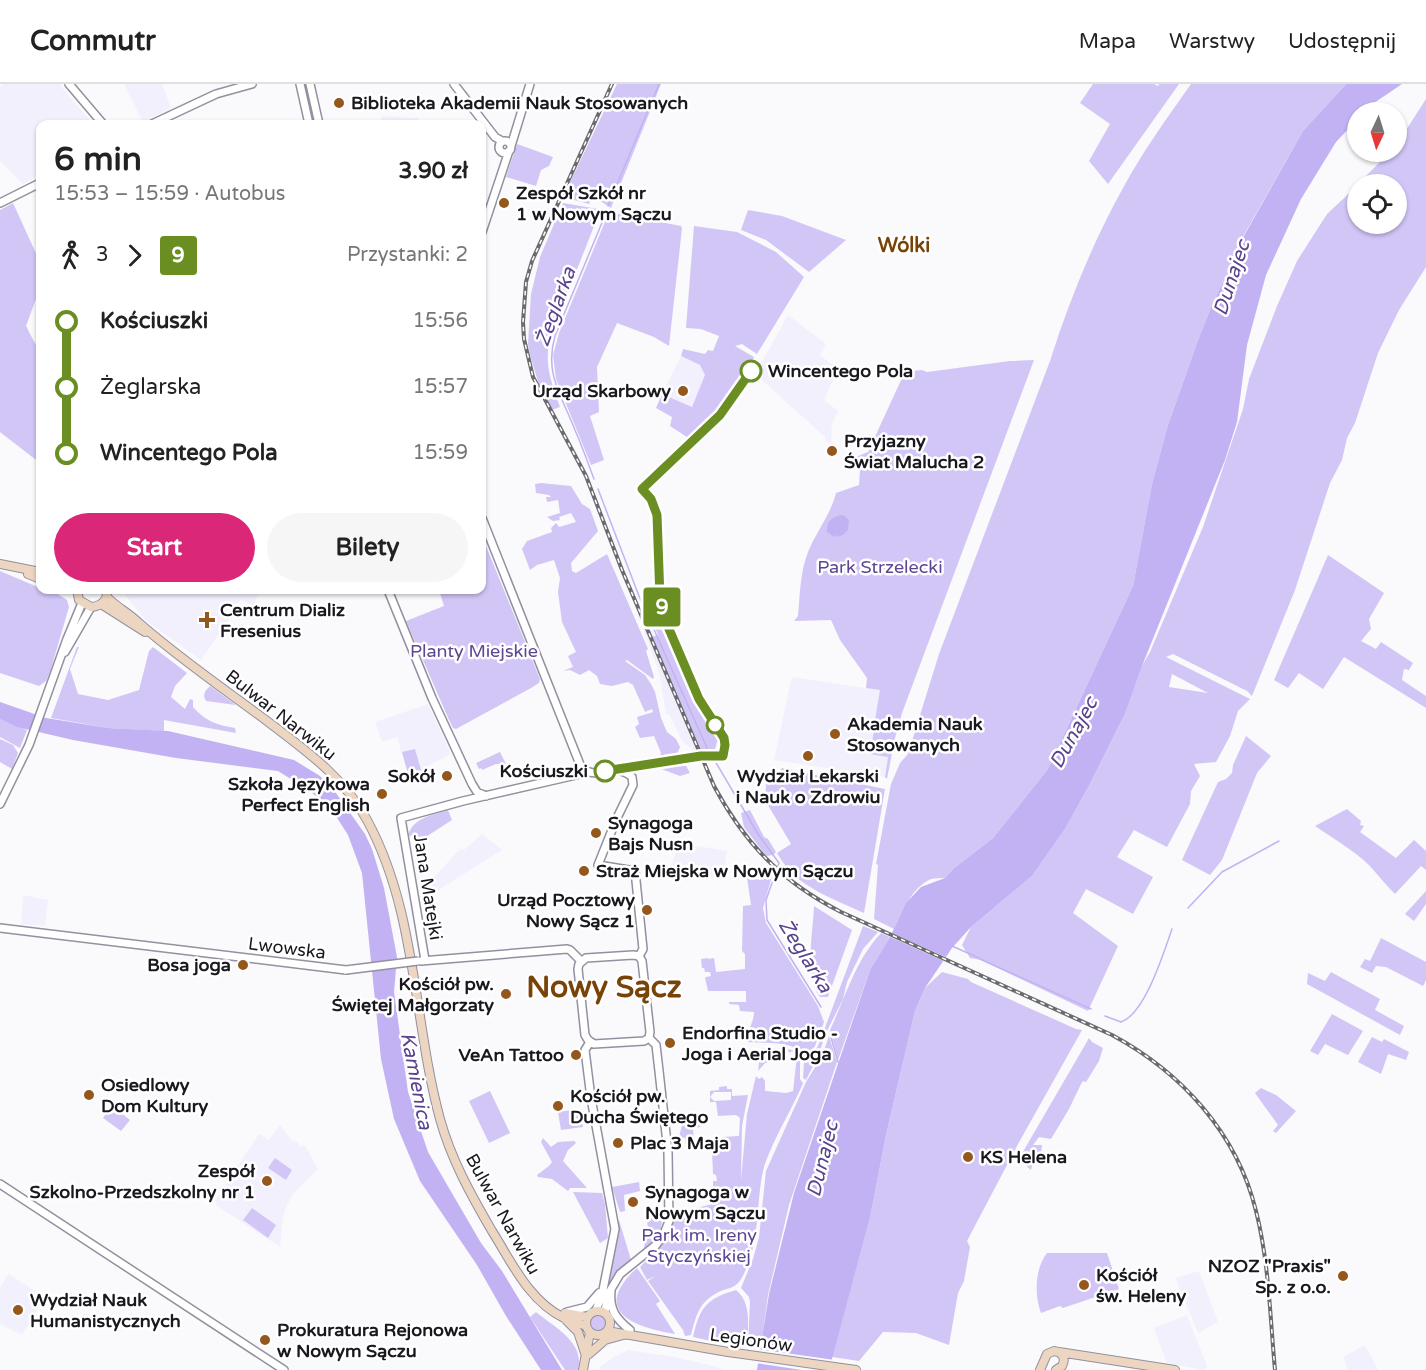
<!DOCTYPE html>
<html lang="pl">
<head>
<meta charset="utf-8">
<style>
  body { margin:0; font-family:"Varela Round",sans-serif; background:#f6f6f6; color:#222; height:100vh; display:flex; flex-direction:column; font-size:22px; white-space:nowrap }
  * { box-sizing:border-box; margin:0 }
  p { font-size:20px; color:#767676 }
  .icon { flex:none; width:33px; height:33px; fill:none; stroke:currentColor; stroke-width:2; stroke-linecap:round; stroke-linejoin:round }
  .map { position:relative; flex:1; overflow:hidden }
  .details { position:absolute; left:36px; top:36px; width:450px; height:474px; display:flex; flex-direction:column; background:#fff; border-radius:12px; box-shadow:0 2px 4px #0004 }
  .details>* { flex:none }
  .badge { padding:0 12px; border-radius:4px; font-size:21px; line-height:39px }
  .needle { width:39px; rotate:184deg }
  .controls { position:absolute; left:1347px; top:18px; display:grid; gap:12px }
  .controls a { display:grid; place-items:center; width:60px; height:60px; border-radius:50%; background:#fff; box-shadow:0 2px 4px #0004; font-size:30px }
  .map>.badge { position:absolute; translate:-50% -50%; box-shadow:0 0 0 3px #fff }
  .legs { display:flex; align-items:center; gap:9px; height:66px; padding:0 18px; font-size:20px }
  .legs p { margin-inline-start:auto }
  .summary { display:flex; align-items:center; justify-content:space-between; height:102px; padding:0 18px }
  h1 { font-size:33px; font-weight:700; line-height:45px }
  .primary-button { display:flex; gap:12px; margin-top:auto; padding:12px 18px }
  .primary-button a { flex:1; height:69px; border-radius:36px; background:#db2777; color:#fff; font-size:24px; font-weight:700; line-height:69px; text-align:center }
  .primary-button a+a { background:#f6f6f6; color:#222 }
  ul { padding:0 18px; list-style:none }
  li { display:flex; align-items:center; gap:21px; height:66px; font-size:22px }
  li i { display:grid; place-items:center; width:9px; height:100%; margin:0 8px; background:currentColor }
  li i::after { content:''; width:15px; height:15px; margin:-8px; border:4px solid; border-radius:50%; background:#fff }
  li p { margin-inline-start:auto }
  li:first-child i { background:linear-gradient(#0000 50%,currentColor 0) }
  li:last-child i { background:linear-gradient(currentColor 50%,#0000 0) }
  header { display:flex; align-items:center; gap:36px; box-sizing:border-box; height:84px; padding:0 30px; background:#fff; border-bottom:2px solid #e0e0e0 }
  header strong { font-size:28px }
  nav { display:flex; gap:33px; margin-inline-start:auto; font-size:21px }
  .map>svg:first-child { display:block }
  .built { fill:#f3f0fe }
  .green { fill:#d2c6f7; fill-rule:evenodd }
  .water { fill:#c2b2f3 }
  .pier { fill:#faf9fc }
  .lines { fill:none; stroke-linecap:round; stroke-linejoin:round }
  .stream { stroke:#c2b2f3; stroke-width:1.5 }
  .tertiary-casing { stroke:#93909f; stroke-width:10 }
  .secondary-casing { stroke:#93909f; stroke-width:10 }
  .tertiary { stroke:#fff; stroke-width:7 }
  .secondary { stroke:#edd6c1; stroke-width:8 }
  .rail-casing { stroke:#6b6a6f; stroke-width:4 }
  .rail { stroke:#fff; stroke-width:1.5; stroke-dasharray:4.5; stroke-linecap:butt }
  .tertiary-bridge-casing { stroke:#93909f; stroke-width:10; stroke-linecap:butt }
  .tertiary-bridge { stroke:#fff; stroke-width:7 }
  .line-1-casing { stroke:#fff; stroke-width:14 }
  .line-1 { stroke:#6b8e23; stroke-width:9 }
  .poi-dot { fill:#94571c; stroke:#fff; stroke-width:2 }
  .stop-1-dot { fill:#fff; stroke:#6b8e23; stroke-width:3 }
  .labels { text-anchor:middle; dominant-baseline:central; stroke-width:5; stroke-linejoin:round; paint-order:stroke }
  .poi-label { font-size:18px; font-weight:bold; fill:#19181e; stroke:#fff; text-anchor:start }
  .stop-label { font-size:18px; font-weight:bold; fill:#19181e; stroke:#fff; text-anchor:start }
  .park-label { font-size:18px; fill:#5d4592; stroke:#fff }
  .street-label { font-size:18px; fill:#19181e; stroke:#fff }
  .neighbourhood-label { font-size:20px; font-weight:bold; fill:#794207; stroke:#fff }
  .water-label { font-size:20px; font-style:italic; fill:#5a428e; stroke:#fff }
  .town-label { font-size:30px; font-weight:bold; fill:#794207; stroke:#fff }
</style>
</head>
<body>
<header>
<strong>Commutr</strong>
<nav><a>Mapa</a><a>Warstwy</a><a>Udostępnij</a></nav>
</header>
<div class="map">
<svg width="1426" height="1286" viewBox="0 0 1426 1286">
  <rect width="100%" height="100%" fill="#faf9fc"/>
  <path class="built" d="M3 0H59L93 40H40V90L23 100 0 77V3Z
    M124 0H162L171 24 143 38Z
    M381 32 419 34V40H381Z
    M788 231 826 260 820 271 838 285 824 316 838 327 832 339 831 360 825 356V353L755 290Z
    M681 272 700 281 706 291 692 323 662 310Z
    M121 506H259L254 522 241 516 226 527 232 531 201 576 145 536Z
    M644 527 703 665 694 667 682 657 669 630H666L659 588 637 530Z
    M792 593 898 609 885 693 774 676Z
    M428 620 451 670 426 683 424 687 409 694 397 653 382 658 375 638Z
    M482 750 502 766 432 810 421 802 437 790 460 765 464 766Z
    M697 762 727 767 723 795 686 790 671 784 676 767 694 769Z
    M23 811 48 816 45 842 21 840Z
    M280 1041 293 1058 296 1057 301 1063 305 1061 318 1085 294 1109 288 1119 283 1132 280 1163 217 1122 215 1117 259 1050 269 1056Z
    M1199 1187 1218 1238 1198 1249 1175 1194Z
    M8 1190 45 1213 22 1251 0 1240V1204Z
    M1187 1231 1207 1282 1204 1286 1167 1279 1154 1244Z
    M1365 1261 1378 1286H1348L1343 1273Z
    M628 1266 675 1273 721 1284V1286H599L600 1283 614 1273Z"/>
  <path class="green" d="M617 0H661L611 124 602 118 591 116 589 120 563 113Z
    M1093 0H1154L1158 2 1159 0H1179L1108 100 1089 77 1110 40 1080 19Z
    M1191 0H1346L1303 47 1245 149 1212 221 1198 256 1167 344 1152 400 1133 502 1048 685 993 754 953 785 945 794C941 794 935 794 931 795 912 803 902 828 894 845L874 835 878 781 876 780 891 700 900 679 908 670 939 570 1050 277C1069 217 1093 158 1123 104 1143 67 1167 34 1191 0Z
    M1426 15V183L1399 226 1378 269 1355 339 1347 354 1342 376 1330 399 1295 506 1252 612 1247 607 1173 570 1166 573 1250 615 1238 627 1230 652 1216 678 1194 680 1200 692 1191 707 1190 720 1167 763 1134 746 1117 773 1153 793 1133 830 1086 805 1073 829 1118 862 1088 927 981 876 970 874 962 861 971 843 1032 792 1065 745 1091 698 1119 641 1139 587 1150 568 1203 443 1243 325 1249 295 1277 222 1297 177 1327 130 1358 101V140H1396V100H1358L1390 68H1396L1397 60ZM1172 590 1208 609 1169 603Z
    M517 60 553 73 549 82 541 86 536 102 506 93Z
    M13 119 40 178V204L26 242 40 269V379L0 348V126Z
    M563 119 598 125 600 127 550 254C544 282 551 297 560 323L552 326 540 304 530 271 528 260 531 210 540 173Z
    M748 126 782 132 846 156 809 188 766 156 741 146Z
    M609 128 681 142 682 144 669 262 654 253 617 239 597 283 599 328 590 332 604 376 591 381 556 295 553 271 559 249Z
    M694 142 737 148 776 168 804 193 757 270 742 260 735 262 754 273C742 302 712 333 690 355L670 342 672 333 656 324 662 310 692 323 705 291 700 281 681 272 683 265 705 270 708 266 713 267 719 252 701 245 686 244Z
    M1034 276 902 629 895 654 887 695 885 693 888 673 870 670 875 640 892 642 893 639 875 636 880 606 866 604 867 594 840 556 831 536 794 537 798 532C800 511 800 488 808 468 816 448 831 430 836 409L859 401 860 386 851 379V375L868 368 902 294 901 288 922 286 927 288 1010 277Z
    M541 399 571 402 582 420 590 425 598 447 571 479 572 487 576 489 607 470 648 565 646 567 654 593 653 595 627 576 625 577 645 591 651 600 655 608 661 634 667 648 676 655 680 663 676 672 654 675V672H660L661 669 654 652 640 654 635 643 639 640 637 633 653 628 652 625 645 628 633 601 628 598 612 602 600 600 597 592 589 586 580 591 570 586 563 587 573 583 568 572 576 568 562 538 558 508 560 494 554 476 537 481 530 486 522 465 527 457 552 448 551 444 556 439 559 443 576 438 571 429 559 433 560 436 553 437 547 433 560 429 558 416 547 418 546 413H551L549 411 536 409 535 400Z
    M482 452 540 595 539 599 531 604 456 645 453 644 449 636 406 537 444 522 439 506H482Z
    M1328 471 1384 509 1369 535 1371 545 1361 557 1376 565 1381 558 1413 579 1409 586 1404 585 1402 596 1426 612V624L1344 573 1323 605 1299 589 1288 604 1274 596Z
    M0 487 40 504V506L53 507 67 516 69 523 50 588 46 597 39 602 0 589Z
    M652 527H660L668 549 664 551 666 554H670L698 619 719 652 715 665 699 667 651 553 658 551 650 531 649 529Z
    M77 563H79L70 585 78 610 108 616 139 606 149 567 153 563 187 589 175 602 171 613 185 625 190 615 193 616V623C205 637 217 641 235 644L236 649 164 636V647L108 644 51 634Z
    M210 602 236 621 206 617C202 610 205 607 210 602Z
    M0 635 27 646 20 664 0 653Z
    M1246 652 1271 672 1257 689 1222 776 1210 791 1182 776 1218 698 1226 695 1232 689 1233 681Z
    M0 655 13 661 18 669 12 685 0 678Z
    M415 665 421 686 408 690 402 668Z
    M500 668 506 680H496L482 686 481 684 479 685 476 679Z
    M685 680 690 689 680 692 656 683Z
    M782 684 885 705 864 829C840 818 805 805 788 785 784 780 780 774 777 769L791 760 765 716 767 686 779 688Z
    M1347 725 1361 737 1360 741 1364 742 1360 748 1396 774 1414 756 1426 767V786L1421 782 1395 810C1388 803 1382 796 1376 789 1361 770 1335 756 1315 742Z
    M448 726 452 736 418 758 416 751 408 752C412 734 433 731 448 726Z
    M750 726 764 753 768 755 776 768 773 771 766 772 744 743 741 729Z
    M768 786 772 792 763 824 766 839 818 922 824 938 815 962 806 973H804C796 955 763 960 747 958 747 945 754 939 754 928L740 927 739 921 729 920V918H746V907H708L705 894 706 893 711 892 710 888H705L704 884H702L701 875 708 874V875L714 874 716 888 745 885V870L742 867 743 822 751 821 747 794 761 796Z
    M1426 807V820L1414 837 1405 830Z
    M814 822 852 846 828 913H820C804 892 813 848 814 822Z
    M863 842 878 848 863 865 847 898 843 915 825 951 819 970 806 996 803 994 804 978 814 970 820 957Z
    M881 849 890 853 870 886 838 976 830 946C846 912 855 877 881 849Z
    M1381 854 1426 878V896L1423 902 1386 883 1376 882 1372 889 1360 883 1365 875 1370 877Z
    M942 888 968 895 971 898 1076 945 1082 946 1018 1060 967 1157 970 1163 964 1197 958 1209 949 1261 916 1249 883 1248 859 1277 832 1273 870 1134 886 1051 915 927 925 904Z
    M1331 888 1380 915 1375 926 1404 942 1400 951 1307 900 1308 889 1325 897Z
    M1332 930 1363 947 1348 971 1325 960 1318 971 1310 967Z
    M829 952 837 978 789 1121 768 1211 761 1264 748 1262 750 1218 749 1213 741 1204 753 1175 759 1153 766 1087 806 998 822 972Z
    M1372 953 1382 958 1384 955 1409 968 1406 976 1388 970 1381 990 1358 978Z
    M1089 954 1092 958 1103 964 1099 977 1086 998 1083 997 1081 1000 1069 1025 1051 1055 1039 1053 1033 1061H1042L1041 1069 1037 1077H1033L1031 1086 1021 1077 1020 1073Z
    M761 964 781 965 783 968 780 975 765 979 758 987Z
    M788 965 800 969V995L803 999C792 1026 770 1060 763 1087 756 1119 760 1154 746 1185 736 1210 729 1200 712 1212 698 1221 695 1236 691 1251L685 1252 683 1246 648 1197 655 1192 647 1196 640 1183 647 1176 639 1180 637 1179 656 1161 670 1130 713 1120V1097H717L716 1091 713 1090 712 1066H714V1070H719L718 1058 722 1057V1053L739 1052 740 1034 736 1031 718 1032 716 1018H710V1013L714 1017 731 1016V1008H714L710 1013V1007L719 1006V1003L727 1002V1005H732V1012L748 1011 742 1042 741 1096 747 1030 756 992 759 995 762 993 765 997V1007L786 1009 793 1007 797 972H794L795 969 792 967 789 969Z
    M1261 1004 1276 1011 1296 1027 1276 1049 1273 1047 1278 1041 1255 1009Z
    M490 1007 510 1049 489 1059 469 1017Z
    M112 1022 130 1036 121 1047 103 1034Z
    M580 1025 583 1043 561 1046 558 1028Z
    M677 1035H688V1040L692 1042H696V1037H699L700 1043 693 1044 694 1060 686 1061 685 1054 679 1053 682 1041H678Z
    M543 1054 551 1063 558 1058 574 1057 576 1059 568 1066 563 1077 587 1104H570L568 1107 552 1095 538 1093 537 1091 549 1082 552 1078 541 1058Z
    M275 1074 292 1086 286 1096 268 1084Z
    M639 1098 640 1107 624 1111 625 1127 620 1128 612 1103Z
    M573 1108 602 1109 605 1120 608 1154 600 1159Z
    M252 1124 276 1141 268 1154 243 1136Z
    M647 1133 662 1134C663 1147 654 1158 644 1166L645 1151 648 1149Z
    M619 1136 631 1176 616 1191 606 1209Z
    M1047 1169H1107L1119 1205 1063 1224 1060 1222 1041 1229C1034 1211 1035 1184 1047 1169Z
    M637 1184 660 1217 656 1220 675 1250C633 1243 590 1227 637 1184Z
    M736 1206C752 1219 748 1242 747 1262L734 1259 731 1255 727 1254 724 1260 693 1253C700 1223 706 1215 736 1206Z
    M587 1238a10 10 0 1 1 20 0a10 10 0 1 1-20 0Z
    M536 1228C555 1244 585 1258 578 1286H565L530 1233Z"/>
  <path class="water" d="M1346 0H1402L1374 19 1365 28H1358L1357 36 1336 58 1301 115 1266 191 1247 261 1237 338 1225 376 1140 587 1125 629 1091 698 1065 745 1032 792 971 843 952 864 925 904 915 927 886 1051 870 1134 829 1286H757L769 1210 794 1109 870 886 890 853 906 819 921 803 945 794 953 785 993 754 1048 685 1133 502 1152 400 1167 344 1198 256 1212 221 1245 150 1303 47Z
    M843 431 849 436 848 446 843 451 836 453 835 450 834 453 827 448C826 438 832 432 843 431Z
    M0 618 46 634 108 644 168 647 294 676 320 692 336 709 365 750 372 765 384 804 397 873 394 908 408 1008 428 1068 481 1159 502 1187 562 1286H541L506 1232 477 1181 420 1097 394 1035 381 975 362 789 348 751 332 726 310 707 278 687 176 674 73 656 17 643 0 635Z"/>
  <path class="pier" d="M889 848 948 874 946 878 888 852Z
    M757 1265 835 1276 832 1286H802L755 1279Z"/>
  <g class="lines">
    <path class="stream" d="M608 122 659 0
      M594 395C588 379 582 362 575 346 562 312 544 290 555 252L606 129
      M598 405 639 512 708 666
      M715 677 758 750 779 779 766 816 767 836 821 923
      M1188 824 1222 788 1279 757
      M952 862 979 874
      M980 875 1091 925
      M1105 932 1121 938C1145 930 1164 868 1172 845
      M830 950 838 978"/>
    <defs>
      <path id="tertiary" d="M69 0 103 40
        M300 0 309 40
        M310 0 319 40
        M454 0 495 53 502 57
        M152 40 216 10 252 0
        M499 63a6 6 0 1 1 12 0a6 6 0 1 1-12 0Z
        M511 62 530 0
        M0 119 40 99
        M482 148 509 67
        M482 434 581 683C595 698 615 677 632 693L633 701 616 736 598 781 635 787 643 865 639 872
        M388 506 432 614 472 700 477 708 486 712
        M65 568 91 523
        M0 720 29 661 67 555 82 519
        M0 844 346 886
        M639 872 633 871 586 874 579 880 578 885 585 951 588 956 594 960 644 957 649 954
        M639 872 642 877 650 948 649 954
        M425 876 401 734 463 717 576 691 581 683
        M421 877 567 865 570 866 581 877
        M590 958 585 966 591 1014 615 1145 602 1211 596 1226
        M0 1100 284 1286
        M611 1207C609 1225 616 1235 630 1246
        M567 1228 587 1223 599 1209
        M605 1229 607 1212 620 1190 656 1161 664 1150 669 1137 668 1068 659 987 656 961 649 954"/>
      <path id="secondary" d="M0 480 40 488
        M28 490 40 495
        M77 506 79 516 91 523C102 522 108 516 107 506
        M107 513C116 523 129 529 139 539 179 574 224 605 267 637 305 666 344 693 367 736 417 828 413 936 440 1035 451 1075 471 1111 492 1147 512 1179 529 1217 564 1234 571 1238 579 1239 586 1242
        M101 520 145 548
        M586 1239a12 12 0 1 1 24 0a12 12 0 1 1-24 0Z
        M565 1229 587 1233
        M567 1237 578 1248 585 1269
        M607 1247 728 1268 856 1286
        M1059 1268 1175 1286
        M589 1270 605 1256 623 1251
        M583 1286 590 1248
        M1040 1286 1047 1270 1054 1267C1063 1268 1066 1275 1062 1282L1056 1286"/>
    </defs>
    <use href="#tertiary" class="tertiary-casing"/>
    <use href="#secondary" class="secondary-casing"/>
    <use href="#tertiary" class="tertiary"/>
    <use href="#secondary" class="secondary"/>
    <defs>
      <path id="rail" d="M612 0 532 177 526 198 523 238 524 255 533 293 586 392 622 486 714 702C745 760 782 798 841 828L1112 951C1181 988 1237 1049 1256 1127 1269 1178 1270 1233 1275 1286"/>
    </defs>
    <use href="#rail" class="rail-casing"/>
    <use href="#rail" class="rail"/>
    <defs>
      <path id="tertiary-bridge" d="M346 886 418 877"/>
    </defs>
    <use href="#tertiary-bridge" class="tertiary-bridge-casing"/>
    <use href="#tertiary-bridge" class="tertiary-bridge"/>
  </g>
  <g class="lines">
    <defs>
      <path id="line-1" d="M605 687 701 672H723L725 661 724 654 699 615 666 538 660 515 657 431 651 415 642 405 720 331 751 287"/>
    </defs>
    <use href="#line-1" class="line-1-casing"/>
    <use href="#line-1" class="line-1"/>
  </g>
  <g class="poi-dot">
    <circle cx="339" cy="19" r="6"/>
    <circle cx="504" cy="119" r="6"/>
    <circle cx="683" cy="307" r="6"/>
    <circle cx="832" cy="367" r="6"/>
    <path d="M204 527h6v6h6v6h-6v6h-6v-6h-6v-6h6z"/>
    <circle cx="835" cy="650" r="6"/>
    <circle cx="808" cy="672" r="6"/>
    <circle cx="447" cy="692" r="6"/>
    <circle cx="382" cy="710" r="6"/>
    <circle cx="596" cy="749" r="6"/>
    <circle cx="584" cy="787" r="6"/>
    <circle cx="647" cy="826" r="6"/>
    <circle cx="243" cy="881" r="6"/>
    <circle cx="506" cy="910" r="6"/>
    <circle cx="670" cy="959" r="6"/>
    <circle cx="576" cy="971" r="6"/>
    <circle cx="89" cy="1011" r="6"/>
    <circle cx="558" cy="1022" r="6"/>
    <circle cx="618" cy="1059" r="6"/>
    <circle cx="968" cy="1073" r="6"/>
    <circle cx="267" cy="1097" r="6"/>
    <circle cx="633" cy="1118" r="6"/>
    <circle cx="1343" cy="1192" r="6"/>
    <circle cx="1084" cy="1201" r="6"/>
    <circle cx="18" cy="1226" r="6"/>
    <circle cx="265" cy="1256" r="6"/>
  </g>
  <g class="stop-1-dot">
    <circle cx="751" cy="287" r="10"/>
    <circle cx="715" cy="641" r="8"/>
    <circle cx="605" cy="687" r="10"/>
  </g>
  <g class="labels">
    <g class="poi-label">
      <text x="351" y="19">Biblioteka Akademii Nauk Stosowanych</text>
      <text x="516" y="109">Zespół Szkół nr<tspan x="516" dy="21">1 w Nowym Sączu</tspan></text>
      <text x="671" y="307" text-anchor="end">Urząd Skarbowy</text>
      <text x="844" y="357">Przyjazny<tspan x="844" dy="21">Świat Malucha 2</tspan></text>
      <text x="220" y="526">Centrum Dializ<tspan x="220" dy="21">Fresenius</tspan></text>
      <text x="847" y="640">Akademia Nauk<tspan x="847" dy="21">Stosowanych</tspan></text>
      <text x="435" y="692" text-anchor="end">Sokół</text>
      <text x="808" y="692" text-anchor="middle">Wydział Lekarski<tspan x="808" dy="21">i Nauk o Zdrowiu</tspan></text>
      <text x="370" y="700" text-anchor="end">Szkoła Językowa<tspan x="370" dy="21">Perfect English</tspan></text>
      <text x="608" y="739">Synagoga<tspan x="608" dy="21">Bajs Nusn</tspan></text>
      <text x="596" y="787">Straż Miejska w Nowym Sączu</text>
      <text x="635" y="816" text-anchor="end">Urząd Pocztowy<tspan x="635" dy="21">Nowy Sącz 1</tspan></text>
      <text x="231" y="881" text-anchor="end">Bosa joga</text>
      <text x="494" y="900" text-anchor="end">Kościół pw.<tspan x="494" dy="21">Świętej Małgorzaty</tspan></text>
      <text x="682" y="949">Endorfina Studio -<tspan x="682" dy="21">Joga i Aerial Joga</tspan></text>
      <text x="564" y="971" text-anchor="end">VeAn Tattoo</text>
      <text x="101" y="1001">Osiedlowy<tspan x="101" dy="21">Dom Kultury</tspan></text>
      <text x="570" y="1012">Kościół pw.<tspan x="570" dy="21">Ducha Świętego</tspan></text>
      <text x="630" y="1059">Plac 3 Maja</text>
      <text x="980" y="1073">KS Helena</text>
      <text x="255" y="1087" text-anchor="end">Zespół<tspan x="255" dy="21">Szkolno-Przedszkolny nr 1</tspan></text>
      <text x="645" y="1108">Synagoga w<tspan x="645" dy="21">Nowym Sączu</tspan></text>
      <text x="1331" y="1182" text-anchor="end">NZOZ "Praxis"<tspan x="1331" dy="21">Sp. z o.o.</tspan></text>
      <text x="1096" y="1191">Kościół<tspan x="1096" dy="21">św. Heleny</tspan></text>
      <text x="30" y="1216">Wydział Nauk<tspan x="30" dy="21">Humanistycznych</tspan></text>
      <text x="277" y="1246">Prokuratura Rejonowa<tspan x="277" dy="21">w Nowym Sączu</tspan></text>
    </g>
    <g class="stop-label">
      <text x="768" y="287">Wincentego Pola</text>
      <text x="588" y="687" text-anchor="end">Kościuszki</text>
    </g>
    <g class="park-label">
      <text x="880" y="483">Park Strzelecki</text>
      <text x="474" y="567">Planty Miejskie</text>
      <text x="699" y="1151">Park im. Ireny<tspan x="699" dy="21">Styczyńskiej</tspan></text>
    </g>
    <g class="street-label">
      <text transform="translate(281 631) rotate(38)">Bulwar Narwiku</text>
      <text transform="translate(428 803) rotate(81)">Jana Matejki</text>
      <text transform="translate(287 864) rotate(7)">Lwowska</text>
      <text transform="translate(503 1130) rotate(61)">Bulwar Narwiku</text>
      <text transform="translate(751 1256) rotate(8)">Legionów</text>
    </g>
    <g class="neighbourhood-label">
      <text x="904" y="162">Wólki</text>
    </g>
    <g class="water-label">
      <text transform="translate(1232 194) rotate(-72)">Dunajec</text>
      <text transform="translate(556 223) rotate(-70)">Żeglarka</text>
      <text transform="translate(1074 649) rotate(-61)">Dunajec</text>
      <text transform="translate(805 872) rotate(58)">Żeglarka</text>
      <text transform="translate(416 997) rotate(79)">Kamienica</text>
      <text transform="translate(823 1075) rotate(-76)">Dunajec</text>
    </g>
    <g class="town-label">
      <text x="604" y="903">Nowy Sącz</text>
    </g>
  </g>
</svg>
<div class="controls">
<a><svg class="needle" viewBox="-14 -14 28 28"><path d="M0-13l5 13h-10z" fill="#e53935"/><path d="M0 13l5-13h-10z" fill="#767676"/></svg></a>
<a><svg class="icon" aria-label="locate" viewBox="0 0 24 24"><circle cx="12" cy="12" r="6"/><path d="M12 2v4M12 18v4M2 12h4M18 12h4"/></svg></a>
</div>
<b class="badge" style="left:662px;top:523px;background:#6b8e23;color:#fff">9</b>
<section class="details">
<div class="summary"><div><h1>6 min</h1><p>15:53 – 15:59 · Autobus</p></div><b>3.90 zł</b></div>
<div class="legs"><svg class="icon" aria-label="walk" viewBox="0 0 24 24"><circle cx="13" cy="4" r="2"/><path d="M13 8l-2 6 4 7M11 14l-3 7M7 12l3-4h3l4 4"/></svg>3<svg class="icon" aria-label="forward" viewBox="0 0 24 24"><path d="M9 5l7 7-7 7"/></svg><b class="badge" style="background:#6b8e23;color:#fff">9</b><p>Przystanki: 2</p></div>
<ul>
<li><i style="color:#6b8e23"></i><b>Kościuszki</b><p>15:56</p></li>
<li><i style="color:#6b8e23"></i><span>Żeglarska</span><p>15:57</p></li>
<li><i style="color:#6b8e23"></i><b>Wincentego Pola</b><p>15:59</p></li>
</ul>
<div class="primary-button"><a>Start</a><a>Bilety</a></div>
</section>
</div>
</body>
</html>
